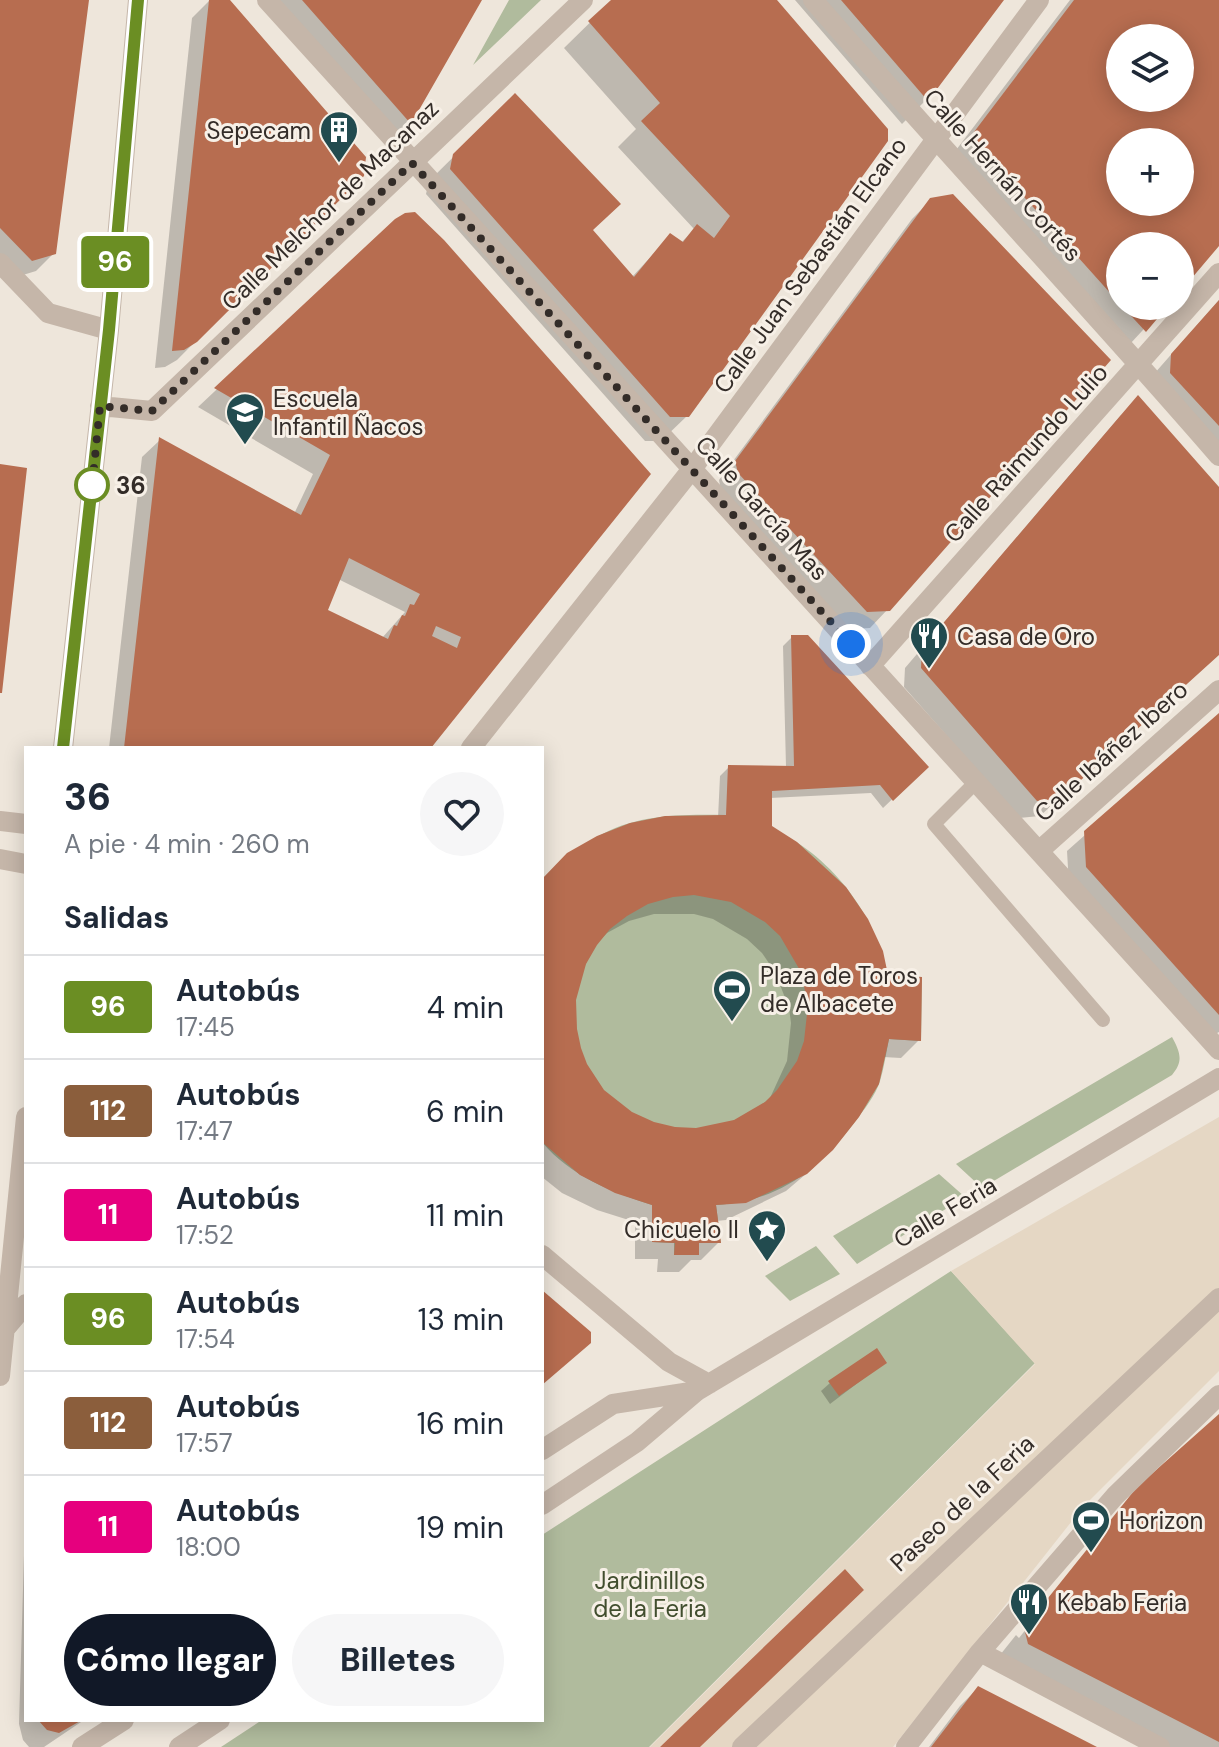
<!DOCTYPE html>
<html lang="es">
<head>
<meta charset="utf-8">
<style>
  body { margin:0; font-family:"DM Sans",sans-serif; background:#f6f6f7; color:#1f2937; height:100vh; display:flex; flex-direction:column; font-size:30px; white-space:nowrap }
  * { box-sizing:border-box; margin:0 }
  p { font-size:26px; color:#747a83 }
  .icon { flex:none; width:44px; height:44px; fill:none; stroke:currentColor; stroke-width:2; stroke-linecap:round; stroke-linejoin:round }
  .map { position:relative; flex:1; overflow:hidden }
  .details { position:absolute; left:24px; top:746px; width:520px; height:976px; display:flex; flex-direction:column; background:#fff; border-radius:0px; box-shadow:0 4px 20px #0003 }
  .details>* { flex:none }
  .badge { padding:0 16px; border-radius:6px; font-size:28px; line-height:52px }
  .fabs { position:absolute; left:1106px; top:24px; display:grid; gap:16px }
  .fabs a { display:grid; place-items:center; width:88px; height:88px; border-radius:50%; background:#fff; box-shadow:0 4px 20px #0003; font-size:40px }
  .you { position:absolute; width:40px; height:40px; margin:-20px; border:6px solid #fff; border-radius:50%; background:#1a73e8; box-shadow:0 0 0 12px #1a73e833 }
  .map>.badge { position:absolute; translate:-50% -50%; box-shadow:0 0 0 4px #fff }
  h2 { padding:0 40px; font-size:30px; line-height:72px }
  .round { display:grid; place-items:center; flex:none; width:84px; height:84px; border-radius:42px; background:#f6f6f7 }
  .summary { display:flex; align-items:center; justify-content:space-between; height:136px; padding:0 40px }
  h1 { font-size:38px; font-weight:800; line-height:60px }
  .action { display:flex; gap:16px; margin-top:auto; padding:16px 40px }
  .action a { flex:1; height:92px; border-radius:48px; background:#111827; color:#fff; font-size:32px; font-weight:800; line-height:92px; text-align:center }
  .action a+a { background:#f6f6f7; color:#1f2937 }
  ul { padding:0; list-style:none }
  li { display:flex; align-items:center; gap:24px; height:104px; padding:0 40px; border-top:2px solid #e0e1e3 }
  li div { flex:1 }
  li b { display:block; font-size:30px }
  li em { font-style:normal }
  li .badge { min-width:88px; font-weight:700; text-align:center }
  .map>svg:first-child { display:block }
  .green { fill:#b0bb9d }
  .plaza { fill:#e5d7c4 }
  .shadow { fill:#0003; fill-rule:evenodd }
  .building { fill:#b76d50; fill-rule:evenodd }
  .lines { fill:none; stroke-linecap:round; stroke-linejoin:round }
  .service { stroke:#c5b6a9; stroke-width:14 }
  .pedestrian { stroke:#c5b6a9; stroke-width:20 }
  .minor { stroke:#c5b6a9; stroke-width:20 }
  .line-casing { stroke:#fff; stroke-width:18 }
  .line { stroke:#6b8e23; stroke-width:12 }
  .walk { stroke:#332c28; stroke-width:8; stroke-dasharray:0 14.4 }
  .stop-dot { fill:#fff; stroke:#6b8e23; stroke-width:4 }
  .labels { text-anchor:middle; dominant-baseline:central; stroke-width:6; stroke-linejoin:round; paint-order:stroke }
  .poi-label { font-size:24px; fill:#332c28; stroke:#f7f0e7; text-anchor:start }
  .street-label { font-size:24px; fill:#332c28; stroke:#f7f0e7 }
  .stop-label { font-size:24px; font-weight:bold; fill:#332c28; stroke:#f7f0e7; text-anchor:start }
  .park-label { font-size:24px; fill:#414e2e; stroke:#f7f0e7 }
</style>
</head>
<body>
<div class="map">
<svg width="1219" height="1747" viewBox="0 0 1219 1747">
  <rect width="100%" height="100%" fill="#eee6db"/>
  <path class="green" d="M509 0H541L473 65Z
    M726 815C807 827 871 897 888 975L922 977 921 1041 889 1039C886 1053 884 1068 880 1081 876 1095 863 1111 854 1123 817 1171 779 1201 716 1205L721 1243H699L674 1255V1243L652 1242V1205C612 1192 570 1176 542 1142V879C560 865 578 848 597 837 635 814 683 814 726 815Z
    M1172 1037C1180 1052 1184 1061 1172 1075L982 1188 956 1164Z
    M939 1174 965 1197 857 1264 833 1236Z
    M816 1246 840 1274 790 1301 765 1276Z
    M951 1271 1035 1363 649 1747H221L262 1720H542V1535Z"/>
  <path class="plaza" d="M1219 1117V1371L1083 1507 893 1747H700L864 1590 845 1569 660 1747H650L1035 1364 951 1271Z"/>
  <path class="shadow" d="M0 0H87L54 253 36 271 13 278 0 264Z
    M210 0H227L299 237 177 360 165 367 155 368 192 18Z
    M269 0H479L409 123 392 140Z
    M613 0H775L886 130 687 416 661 441H645L426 194 429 181 515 96 591 231 632 277 670 236 681 243 694 229 618 147 636 129 564 48Z
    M795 0H1001L926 100 902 124Z
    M1070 0H1219V242L1180 288V246H1120V306H1165L1119 356 950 158ZM1120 38H1180V98H1120ZM1120 142H1180V202H1120Z
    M931 200 888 609 870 628 849 629 721 491 719 480 912 219Z
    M396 221 648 474 429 748H109L142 457 160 440 294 514 313 474 198 407ZM338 579 405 612 382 638 325 611Z
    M1219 300V462L1154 374Z
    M1121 415 1219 490V654L1040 816 1019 818 904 687 905 668Z
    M792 637 926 767 883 808 871 793 770 798V827L796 843 845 888 919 1040 901 1058 883 1057 813 1168 786 1191 726 1220 716 1221 719 1242 701 1260H691L679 1272H657L658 1259H635V1222L597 1210 562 1193 542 1177V882L718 818 720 776 729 767H786L783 646ZM654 914H694L713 919 747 939 762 953 775 972 789 1008 791 1023 787 1061 770 1098 750 1114 716 1128 675 1129 653 1124 616 1104 594 1080 585 1065 575 1030 576 985 594 946 607 933 629 921Z
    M1219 716V1032L1207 1038 1069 885 1067 851Z
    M884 1363 830 1404 821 1391 830 1383Z
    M1219 1417V1747H1156L1000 1655 1113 1514 1016 1635 1019 1638 1136 1491Z
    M26 1488V1720H84L44 1747H29L23 1740 19 1724Z
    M978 1688 1093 1747H929L960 1706Z"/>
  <path class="building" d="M0 0H89L56 254 32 261 0 228Z
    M209 0H230L366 157 364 176 197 342 184 350 172 351Z
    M302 0H482L411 124Z
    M611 0H777L888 129V141L689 417H670L450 169 453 154 515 93 621 204 593 230 634 277 670 233 683 242 697 224 714 238 730 216 641 121 660 103 588 21Z
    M841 0H1004L928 101Z
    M1074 0H1219V246L1180 292V246H1120V304L981 149 974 132ZM1120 38H1180V98H1120ZM1120 142H1180V202H1120Z
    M953 194 1111 360 890 611 867 612 738 473 735 461 930 198Z
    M415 212 444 240 651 474 431 748H124L159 437 301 515 330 455 214 388 395 219 405 213ZM349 558 420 594 414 605 410 604 405 616 402 615 397 626 394 625 388 639 328 610ZM436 626 461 637 457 648 432 636Z
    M1219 300V426L1170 373 1171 354Z
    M1122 306H1168L1146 332Z
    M1138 395 1219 487V655L1060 799 1037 801 921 668 922 648Z
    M0 464 27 468 2 693H0Z
    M791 635H808L929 767 893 801 880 785 772 791V826L797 842 846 887 868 919 883 951 888 975 922 977 921 1041 889 1039 879 1084 859 1117 833 1150 807 1174 746 1203 716 1205 721 1243H699V1255H674L675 1243 652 1242V1205L615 1193 580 1175 542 1142V879L567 853 597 836 630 823 665 816 726 815 728 765 794 766ZM694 895 731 902 765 922 780 936 801 972 808 1005 804 1041 797 1061 777 1090 765 1102 734 1120 696 1128 675 1127 654 1122 632 1112 604 1090 587 1064 581 1048 577 1029 576 1000 586 964 597 945 610 929 627 916 648 904 673 897Z
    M1219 713V1015L1086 867 1084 831Z
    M542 1290 591 1332V1343L542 1385Z
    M877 1348 887 1363 839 1396 828 1381Z
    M1219 1414V1742L1028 1644 1024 1628 1137 1487Z
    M845 1569 864 1590 700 1747H660Z
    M978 1686 1023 1709 1097 1747H931Z
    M38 1720H82L59 1733 47 1730Z"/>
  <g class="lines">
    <path class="service" d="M976 782 934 824 1103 1020"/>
    <path class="pedestrian" d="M742 1747 1219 1298"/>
    <path class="minor" d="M267 0 1219 1050
      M813 0C946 154 1086 302 1219 456
      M0 263 48 313 109 330
      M100 406 152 411 583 0
      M870 666 1219 273
      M63 748 109 330 138 0
      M471 748 692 469 1039 0
      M0 821 26 824
      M1039 851 1219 690
      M0 859 26 864
      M542 1255 669 1362 709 1384
      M4 1330 26 1304
      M0 1376 26 1117
      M542 1450 613 1404 697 1391
      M542 1505 637 1442 697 1391 1219 1078
      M980 1652 1160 1747
      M82 1747 124 1720
      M179 1747 220 1720
      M906 1747 980 1652 1115 1496 1219 1395"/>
  </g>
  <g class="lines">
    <defs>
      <path id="line" d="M63 748 109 330 138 0"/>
    </defs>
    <use href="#line" class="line-casing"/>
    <use href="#line" class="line"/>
    <path class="walk" d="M92 485 91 498 100 406 152 411 412 163 851 644"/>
  </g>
  <defs>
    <symbol id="building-pin" viewBox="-11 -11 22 30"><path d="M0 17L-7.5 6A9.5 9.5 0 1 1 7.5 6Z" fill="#224b4f" stroke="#f7f0e7"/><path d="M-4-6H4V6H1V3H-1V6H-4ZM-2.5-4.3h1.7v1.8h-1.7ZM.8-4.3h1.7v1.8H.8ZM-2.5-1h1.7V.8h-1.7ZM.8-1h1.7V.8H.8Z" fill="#fff"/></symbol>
    <symbol id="school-pin" viewBox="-11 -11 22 30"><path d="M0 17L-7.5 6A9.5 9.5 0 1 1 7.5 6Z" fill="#224b4f" stroke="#f7f0e7"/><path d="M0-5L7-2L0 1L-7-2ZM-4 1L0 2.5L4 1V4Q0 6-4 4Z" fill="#fff"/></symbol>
    <symbol id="restaurant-pin" viewBox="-11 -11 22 30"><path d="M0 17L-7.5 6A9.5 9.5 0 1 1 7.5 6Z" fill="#224b4f" stroke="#f7f0e7"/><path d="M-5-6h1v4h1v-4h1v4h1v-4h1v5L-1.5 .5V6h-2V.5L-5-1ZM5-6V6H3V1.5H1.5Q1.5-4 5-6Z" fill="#fff"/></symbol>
    <symbol id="stadium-pin" viewBox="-11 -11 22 30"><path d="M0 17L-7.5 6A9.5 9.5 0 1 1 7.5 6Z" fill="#224b4f" stroke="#f7f0e7"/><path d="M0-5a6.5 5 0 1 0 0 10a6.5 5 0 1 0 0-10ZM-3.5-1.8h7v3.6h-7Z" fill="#fff"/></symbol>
    <symbol id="sight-pin" viewBox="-11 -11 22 30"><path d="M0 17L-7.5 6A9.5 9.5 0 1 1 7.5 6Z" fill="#224b4f" stroke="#f7f0e7"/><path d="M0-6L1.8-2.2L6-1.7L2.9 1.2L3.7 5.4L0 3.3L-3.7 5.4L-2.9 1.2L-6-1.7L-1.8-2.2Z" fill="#fff"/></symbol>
  </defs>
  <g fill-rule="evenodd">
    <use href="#building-pin" x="317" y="108" width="44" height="60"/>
    <use href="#school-pin" x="223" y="390" width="44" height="60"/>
    <use href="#restaurant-pin" x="907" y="614" width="44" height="60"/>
    <use href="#stadium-pin" x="710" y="967" width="44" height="60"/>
    <use href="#sight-pin" x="745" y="1207" width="44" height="60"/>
    <use href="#stadium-pin" x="1069" y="1498" width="44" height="60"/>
    <use href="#restaurant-pin" x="1007" y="1580" width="44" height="60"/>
  </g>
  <circle class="stop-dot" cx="92" cy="485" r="16"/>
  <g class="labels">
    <g class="poi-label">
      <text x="311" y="130" text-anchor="end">Sepecam</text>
      <text x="273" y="398">Escuela<tspan x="273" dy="28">Infantil Ñacos</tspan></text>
      <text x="957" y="636">Casa de Oro</text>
      <text x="760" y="975">Plaza de Toros<tspan x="760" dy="28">de Albacete</tspan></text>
      <text x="739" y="1229" text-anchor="end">Chicuelo II</text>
      <text x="1119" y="1520">Horizon</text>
      <text x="1057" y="1602">Kebab Feria</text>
    </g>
    <g class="street-label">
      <text transform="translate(1003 175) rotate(48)">Calle Hernán Cortés</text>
      <text transform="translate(330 205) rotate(-44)">Calle Melchor de Macanaz</text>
      <text transform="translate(810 265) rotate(-54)">Calle Juan Sebastián Elcano</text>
      <text transform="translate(1026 453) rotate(-48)">Calle Raimundo Lulio</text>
      <text transform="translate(762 508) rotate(48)">Calle García Mas</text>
      <text transform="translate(1111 751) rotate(-42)">Calle Ibáñez Ibero</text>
      <text transform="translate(945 1212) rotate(-31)">Calle Feria</text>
      <text transform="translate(962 1503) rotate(-43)">Paseo de la Feria</text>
    </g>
    <g class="stop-label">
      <text x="116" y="485">36</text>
    </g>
    <g class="park-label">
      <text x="650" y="1580">Jardinillos<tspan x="650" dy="28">de la Feria</tspan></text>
    </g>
  </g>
</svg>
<div class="fabs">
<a><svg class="icon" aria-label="layers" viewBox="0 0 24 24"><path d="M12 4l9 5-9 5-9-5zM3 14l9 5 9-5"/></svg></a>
<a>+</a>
<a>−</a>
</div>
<div class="you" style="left:851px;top:644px"></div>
<b class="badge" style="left:115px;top:262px;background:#6b8e23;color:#fff">96</b>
<section class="details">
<div class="summary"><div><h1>36</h1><p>A pie · 4 min · 260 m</p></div><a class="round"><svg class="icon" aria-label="heart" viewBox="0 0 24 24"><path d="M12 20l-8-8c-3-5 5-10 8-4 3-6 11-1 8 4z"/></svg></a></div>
<h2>Salidas</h2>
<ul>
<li><span class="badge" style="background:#6b8e23;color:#fff">96</span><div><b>Autobús</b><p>17:45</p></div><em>4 min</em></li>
<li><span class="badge" style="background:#8b5e3c;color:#fff">112</span><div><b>Autobús</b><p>17:47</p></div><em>6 min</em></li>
<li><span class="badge" style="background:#e6007e;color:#fff">11</span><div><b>Autobús</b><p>17:52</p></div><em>11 min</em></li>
<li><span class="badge" style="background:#6b8e23;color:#fff">96</span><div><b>Autobús</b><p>17:54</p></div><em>13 min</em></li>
<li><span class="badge" style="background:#8b5e3c;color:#fff">112</span><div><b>Autobús</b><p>17:57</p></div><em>16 min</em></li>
<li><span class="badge" style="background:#e6007e;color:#fff">11</span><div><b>Autobús</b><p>18:00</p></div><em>19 min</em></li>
</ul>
<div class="action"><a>Cómo llegar</a><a>Billetes</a></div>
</section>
</div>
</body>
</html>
